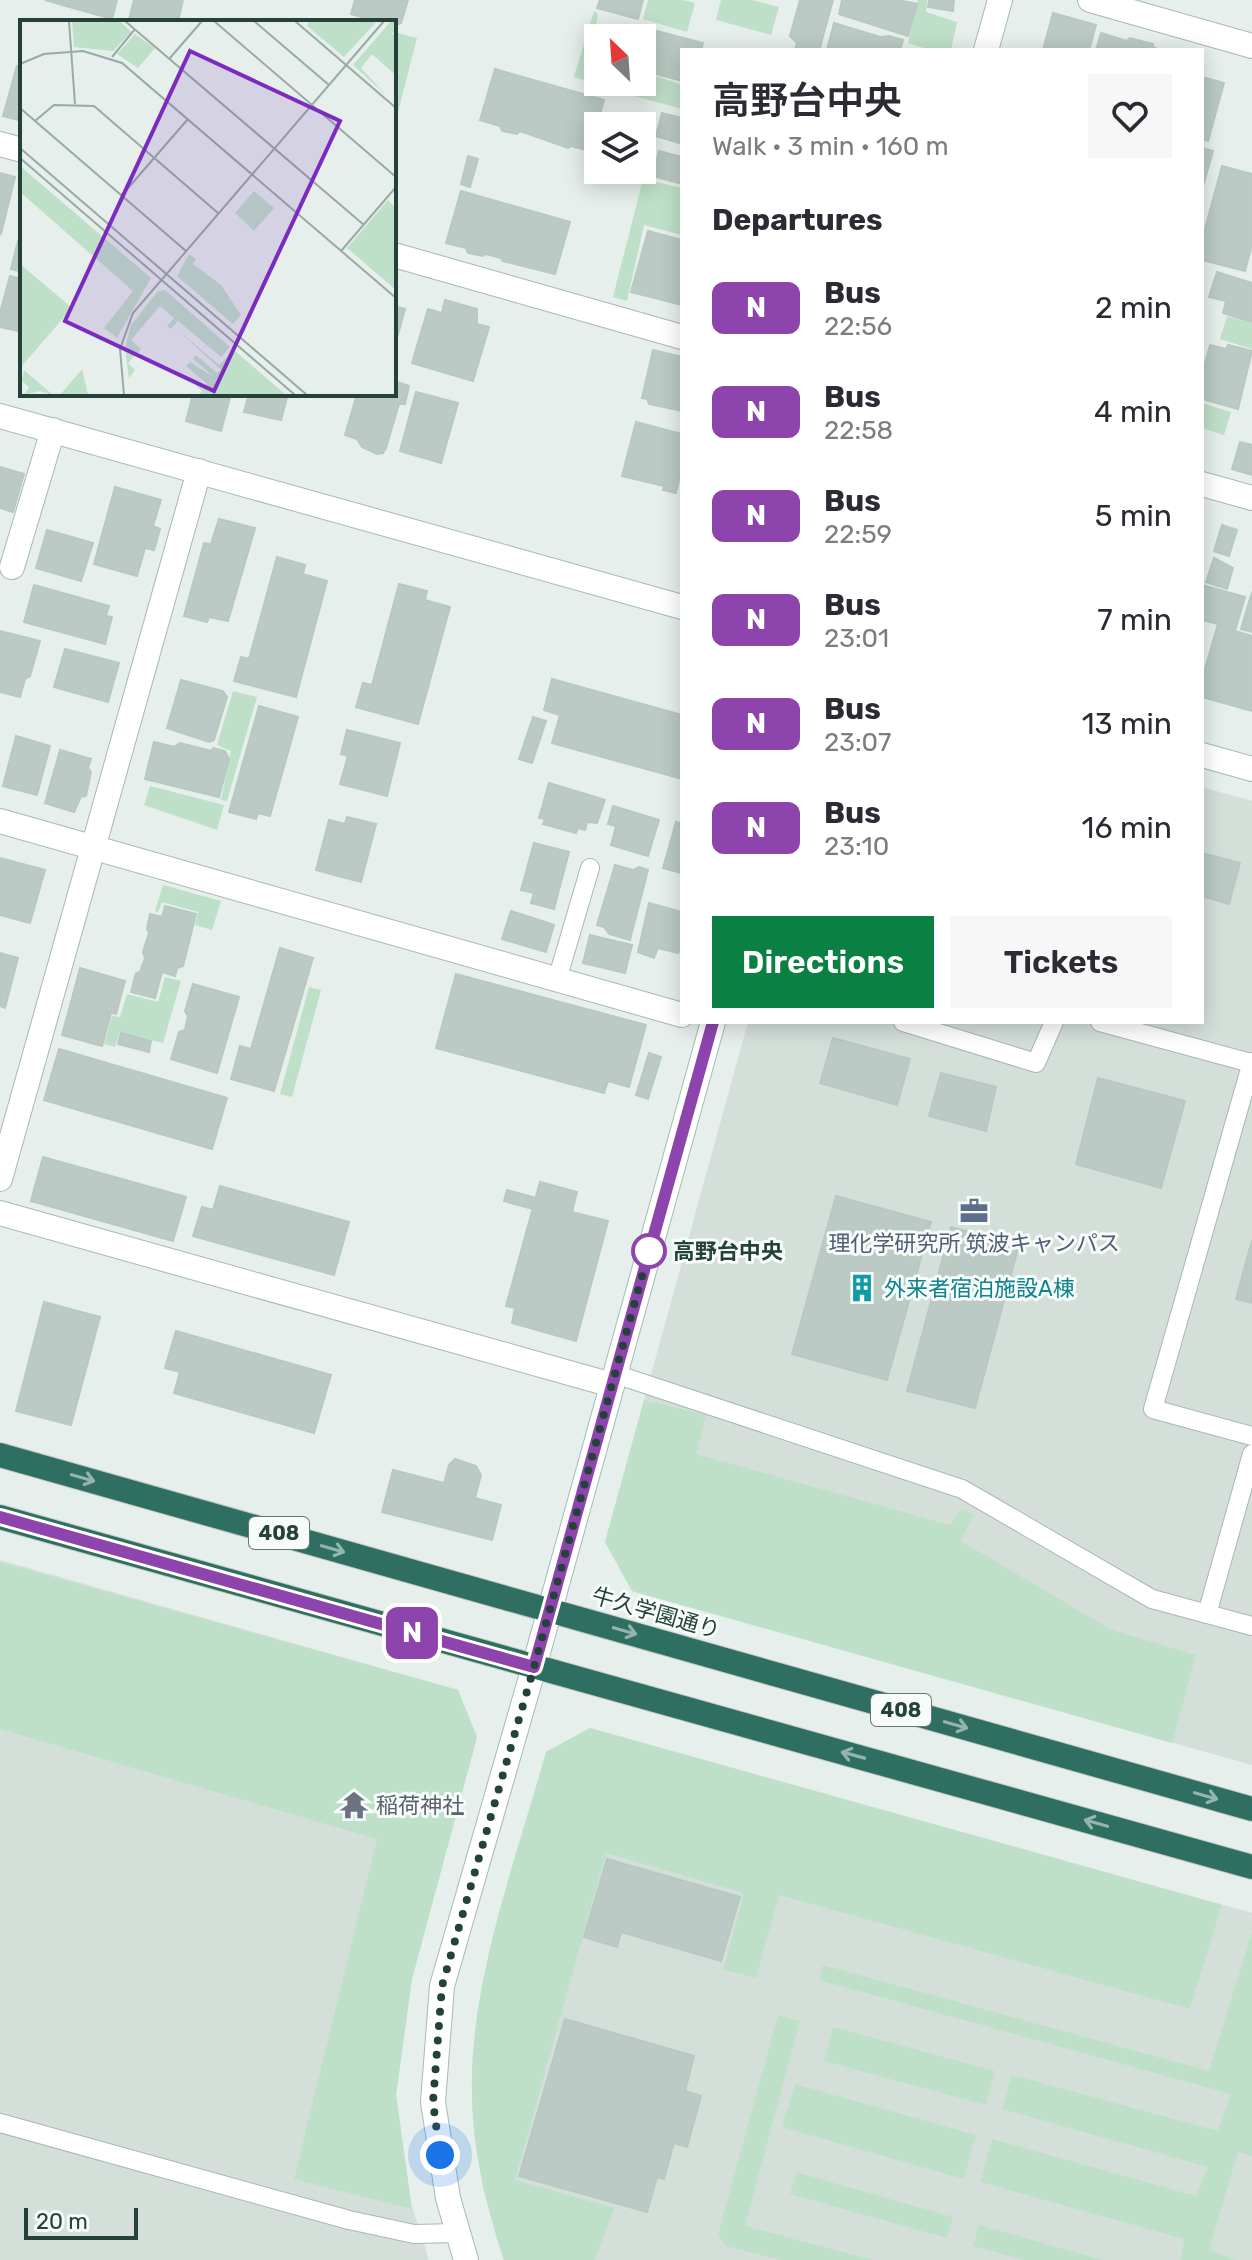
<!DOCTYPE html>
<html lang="en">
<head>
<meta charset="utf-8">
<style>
  body { margin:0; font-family:Rubik,"Noto Sans JP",sans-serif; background:#f7f7f7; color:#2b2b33; height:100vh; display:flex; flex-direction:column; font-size:30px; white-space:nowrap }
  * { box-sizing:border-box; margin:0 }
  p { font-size:26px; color:#7c7c81 }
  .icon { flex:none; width:44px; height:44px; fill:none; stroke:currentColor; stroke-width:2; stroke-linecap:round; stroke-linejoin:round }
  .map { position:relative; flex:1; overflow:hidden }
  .panel { position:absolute; left:680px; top:48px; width:524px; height:976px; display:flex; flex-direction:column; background:#fff; border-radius:0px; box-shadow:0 4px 20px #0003 }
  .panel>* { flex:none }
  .badge { padding:0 16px; border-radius:12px; font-size:28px; line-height:52px }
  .needle { width:52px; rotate:335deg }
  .fabs { position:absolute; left:584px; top:24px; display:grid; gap:16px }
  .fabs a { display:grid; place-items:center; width:72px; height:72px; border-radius:0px; background:#fff; box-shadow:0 4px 20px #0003; font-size:40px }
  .scale { position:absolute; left:24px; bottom:20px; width:114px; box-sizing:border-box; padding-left:8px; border:4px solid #24423a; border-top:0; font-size:22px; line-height:28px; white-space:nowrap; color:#24423a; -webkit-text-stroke:6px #f7fbf9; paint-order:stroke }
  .you { position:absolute; width:40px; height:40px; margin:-20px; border:6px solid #fff; border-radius:50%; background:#1a73e8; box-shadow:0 0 0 12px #1a73e833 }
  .map>.badge { position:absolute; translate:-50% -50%; box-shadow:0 0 0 4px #fff }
  h2 { padding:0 32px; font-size:30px; line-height:72px }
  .round { display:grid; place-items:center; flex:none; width:84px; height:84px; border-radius:0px; background:#f7f7f7 }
  .summary { display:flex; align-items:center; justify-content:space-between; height:136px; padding:0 32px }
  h1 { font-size:38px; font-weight:600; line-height:60px }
  .button { display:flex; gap:16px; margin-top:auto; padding:16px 32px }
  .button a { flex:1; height:92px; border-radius:0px; background:#0b8043; color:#fff; font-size:32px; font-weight:600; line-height:92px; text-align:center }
  .button a+a { background:#f7f7f7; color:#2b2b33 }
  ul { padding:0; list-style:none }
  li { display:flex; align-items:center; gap:24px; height:104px; padding:0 32px }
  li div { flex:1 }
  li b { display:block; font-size:30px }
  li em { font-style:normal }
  li .badge { min-width:88px; font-weight:700; text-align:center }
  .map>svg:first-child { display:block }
  .built { fill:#d4dfda }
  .green { fill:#bfe0c8 }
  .building { fill:#bbcac4; stroke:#b8c9c2; stroke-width:2 }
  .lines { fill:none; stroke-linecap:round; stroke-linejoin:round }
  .lane-casing { stroke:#a8b8b2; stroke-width:20 }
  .street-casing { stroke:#a8b8b2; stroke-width:26 }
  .secondary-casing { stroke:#a4bbb3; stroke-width:26 }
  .highway-casing { stroke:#c2cac8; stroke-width:26 }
  .lane { stroke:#fff; stroke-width:18 }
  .street { stroke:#fff; stroke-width:24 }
  .secondary { stroke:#fff; stroke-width:24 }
  .highway { stroke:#2f6f62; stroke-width:24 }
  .oneway { stroke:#93b5ae }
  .line-casing { stroke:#fff; stroke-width:18 }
  .line { stroke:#8e44ad; stroke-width:12 }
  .walk { stroke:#24423a; stroke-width:8; stroke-dasharray:0 14.4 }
  .stop-dot { fill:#fff; stroke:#8e44ad; stroke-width:4 }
  .labels { text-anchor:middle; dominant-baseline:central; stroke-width:6; stroke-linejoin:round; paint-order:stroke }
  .shield { fill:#f7fbf9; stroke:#637a73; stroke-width:2 }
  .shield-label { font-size:20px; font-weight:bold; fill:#24423a }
  .service-label { font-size:22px; fill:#4e5e75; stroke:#f7fbf9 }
  .stop-label { font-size:22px; font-weight:bold; fill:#24423a; stroke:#f7fbf9; text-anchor:start }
  .culture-label { font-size:22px; fill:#0d838f; stroke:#f7fbf9; text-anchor:start }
  .street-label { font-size:22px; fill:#24423a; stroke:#f7fbf9 }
  .worship-label { font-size:22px; fill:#5b616d; stroke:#f7fbf9; text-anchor:start }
  .inset-road { fill:none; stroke:#98aaa4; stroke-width:2 }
  .view { fill:#7b2cbf; fill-opacity:0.15; stroke:#7b2cbf; stroke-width:4 }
  .inset-edge { fill:none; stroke:#24423a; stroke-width:4 }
</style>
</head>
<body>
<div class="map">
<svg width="1252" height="2260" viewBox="0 0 1252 2260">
  <rect width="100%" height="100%" fill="#e6efeb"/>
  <path class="built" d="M1202 787 1252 801V1765L632 1591 605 1542 748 1022H1202Z
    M0 1560 458 1690 477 1737 412 1979 396 2095 411 2203 429 2260H0Z
    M590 1728 1252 1913V2260H504L483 2188 474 2134 472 2073 478 2008 491 1948 546 1752Z"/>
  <path class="green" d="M648 0H682L695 3 687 32 643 19Z
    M721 0H752L779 7 771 35 716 20Z
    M918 0H927L926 12 957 22 951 50H930L908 43Z
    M594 11 598 14 595 28 630 38H598V82H620L618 90 574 77Z
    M394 32 417 38 394 128Z
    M642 71 682 85V109L620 92 624 82H642Z
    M643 179 682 188V235L644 225 627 301 613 297Z
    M1227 316 1252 323V349L1220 339Z
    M1202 403 1231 412 1224 435 1202 428Z
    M233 691 257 697 227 801 221 800 231 751 217 745Z
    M150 786 224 805 217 830 144 805Z
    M163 885 221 901 212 930 195 925 198 912 162 902 158 912 155 911Z
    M165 977 181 981 163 1043 120 1032 115 1047 104 1044 112 1016 120 1017 127 994 158 1002Z
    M309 987 321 990 292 1097 280 1094Z
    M644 1400 706 1415 696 1454 950 1525 962 1509 973 1515 961 1541 1112 1630 1196 1655 1172 1743 632 1591 605 1542Z
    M0 1562 458 1690 477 1737 412 1979 396 2095 412 2209 294 2179 377 1839 0 1729Z
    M590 1728 1222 1905 1190 2009 779 1895 756 1978 723 1970 744 1893 606 1853 515 2180 614 2208 595 2260H504C484 2200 470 2138 472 2074 474 1971 518 1852 546 1752Z
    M1252 1932V2156L1238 2152 1209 2250 1237 2260H1181L1184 2239 980 2182 992 2139 1196 2196 1208 2167 1002 2109 1012 2075 1218 2131 1231 2094 819 1980 823 1965 1209 2071Z
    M778 2015 800 2021 745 2226 873 2260H781L726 2246 718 2235Z
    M833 2027 995 2071 986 2105 824 2061Z
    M795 2084 976 2135 964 2179 782 2127Z
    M796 2172 953 2217 947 2238 790 2194Z
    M979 2225 1103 2260H1023L973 2246Z"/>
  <path class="building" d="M45 0H117L112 19Z
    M134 0H183L178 21 163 17 161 22 129 19Z
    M355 0H408L401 23 394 26V22H379L351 14Z
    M600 0H643L638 19 597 8Z
    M800 0H833L820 47 795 50 797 43 790 36Z
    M842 0H898L917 4 908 36 839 14Z
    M929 0H954L953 11 928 7Z
    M1053 13 1096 25 1089 50H1043Z
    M834 23 880 37 889 36 903 40 900 50H827Z
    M649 29 703 43 701 50H682V81L642 70V55Z
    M1101 33 1127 41 1130 38 1153 44 1154 48 1162 50H1096Z
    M17 66 22 67V121L3 116Z
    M495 69 604 100 590 151 571 146 568 148 520 131 517 134 502 131 500 126 480 120Z
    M1202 77 1224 83 1208 141 1202 139Z
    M662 113 682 118V144L656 136Z
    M1202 148 1213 151 1202 190Z
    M659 151 682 157V184L653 176Z
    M468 156 478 159 470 187 461 184Z
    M1222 166 1252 174V245L1245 271 1202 260V240Z
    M0 173 15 177 1 234 0 233Z
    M461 191 570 222 555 274 503 261 501 258 486 254 483 256 468 253 466 248 446 243Z
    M648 231 682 240V305L631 292Z
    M22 239V272L11 269 18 241Z
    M1217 272 1252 283V322L1223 313 1226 301 1209 297Z
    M10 276 22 279V332L0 327V313Z
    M445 300 477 309V324L489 327 473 381 412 363 428 309 442 313Z
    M394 306 405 309 394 349Z
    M1210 345 1226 349 1228 345 1252 351 1238 409 1202 399V374Z
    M653 350 682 357V411L649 404 647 399 642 398Z
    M394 381 409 386 405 404H399L386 448 383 453 377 454 362 447 357 439 345 435 357 394H394Z
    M416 392 458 403 441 463 400 451Z
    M193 394H231L221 431 186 421Z
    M249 394H288L281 420 244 412Z
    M636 422 682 434V467L676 493 663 490 664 486 622 476Z
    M1240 442 1252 445V475L1232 469Z
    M0 467 24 474 13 512 0 508Z
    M115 487 161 500 153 526 160 529 154 550 145 548 137 576 94 564Z
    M219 519 255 528 228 621 209 617 207 622 184 616 204 543 211 544Z
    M1222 525 1237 530 1229 556 1214 551Z
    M47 530 93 543 81 581 36 568Z
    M277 557 305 565 303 574 327 581 296 697 234 681 241 657 249 659Z
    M1214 558 1233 568 1227 589 1206 582Z
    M399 584 427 591 425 600 450 607 418 724 356 707 363 683 372 685Z
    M34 585 109 606 106 616 112 617 105 644 24 622Z
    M1202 585 1245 597 1235 631 1252 636V711L1202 697V679L1218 624 1202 620Z
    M1252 592V632L1241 629Z
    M0 631 40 641 30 676 25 679 20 697 0 692Z
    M65 649 119 663 108 702 54 687Z
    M552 679 682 715V779L552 743 560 715 544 710Z
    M181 680 223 691 227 697 214 740 209 742 167 728Z
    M259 706 298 717 270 816 258 813 256 819 229 812Z
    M533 717 546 721 532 763 519 759Z
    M347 730 400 743 387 796 340 784 348 756 341 754Z
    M16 736 50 746 37 795 3 786Z
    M154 742 174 747 180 743 212 751 213 748 225 751 229 759 219 797 145 779Z
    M60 750 91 759 88 768 91 772 86 796 81 797 74 812 45 803Z
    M549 783 605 800 597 823 587 822 585 830 578 828 576 833 543 824 545 819 539 818Z
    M613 806 659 820 648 856 611 845 616 826 608 824Z
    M347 817 376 824 361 882 316 870 329 820 345 824Z
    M676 822 682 824 681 873 663 868Z
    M534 843 569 852 554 909 531 903 534 893 521 890Z
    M1202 853 1240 863 1229 904 1202 896Z
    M0 858 45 870 30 923 0 915Z
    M615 865 633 870 639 867 648 870 630 940 609 934 604 927 597 925Z
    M649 903 682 912V944L678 953 658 948 654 958 638 952Z
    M165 906 196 914 183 966 177 968 175 976 162 972 155 998 131 992 136 973 140 972 145 958 143 952 149 933 147 929 150 914 162 917Z
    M511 911 554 925 546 952 502 939Z
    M590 935 632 945 625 973 583 963Z
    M280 948 313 958 274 1091 231 1079 240 1046 251 1049Z
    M0 953 18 958 5 1008 0 1006Z
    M80 968 125 981 116 1014 71 1002Z
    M456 974 646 1025 629 1087 608 1081 604 1093 436 1048Z
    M193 984 239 997 217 1073 171 1059 179 1032 185 1030 188 1016 185 1011Z
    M71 1002 111 1013 102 1046 62 1035Z
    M121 1033 151 1041 149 1052 118 1044Z
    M833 1038 910 1059 897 1105 820 1083Z
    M59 1049 227 1098 212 1149 44 1100Z
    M649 1053 661 1057 648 1099 636 1095Z
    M941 1073 996 1087 986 1131 929 1116Z
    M1098 1078 1185 1101 1161 1188 1076 1164Z
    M43 1157 186 1197 173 1241 31 1201Z
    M540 1182 577 1192 572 1212 608 1221 576 1341 512 1323 515 1308 506 1306Z
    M220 1186 349 1222 334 1275 193 1236 202 1207 213 1210Z
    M507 1190 536 1198 533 1209 504 1201Z
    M836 1196 931 1222 887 1380 792 1354Z
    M951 1227 1019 1245 975 1408 907 1391Z
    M1252 1240V1303L1236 1299Z
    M44 1302 100 1317 71 1425 16 1411Z
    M176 1331 331 1375 314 1433 174 1393 180 1372 165 1368Z
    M455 1459 476 1466 481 1475 475 1498 501 1505 492 1540 382 1512 393 1470 444 1483 449 1465Z
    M607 1859 740 1897 721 1961 621 1932 617 1947 584 1937Z
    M565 2019 694 2056 685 2091 701 2096 687 2147 674 2143 664 2179 657 2177 647 2212 519 2176Z"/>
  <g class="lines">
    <defs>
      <path id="lane" d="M557 980 590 868
        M903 1022 1036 1063 1054 1022
        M1100 1022 1251 1063
        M1252 1062 1153 1409 1252 1436
        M615 1374 962 1489 1152 1599 1252 1626
        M1207 1614 1252 1454
        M0 2123 349 2220 414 2234 457 2233"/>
      <path id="street" d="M1090 0 1252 46
        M0 144 22 150
        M394 255 682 337
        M1202 484 1252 498
        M12 567 53 430
        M0 821 682 1015
        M0 1179 199 471
        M0 1213 612 1385"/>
      <path id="secondary" d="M986 50 1000 0
        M0 416 682 607
        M1202 755 1252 769
        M466 2260 448 2198 433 2102 442 1986 534 1667 713 1022"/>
      <path id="highway" d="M0 1455 1252 1809
        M0 1517 1252 1867"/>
    </defs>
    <use href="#lane" class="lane-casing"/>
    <use href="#street" class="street-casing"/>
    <use href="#secondary" class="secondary-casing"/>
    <use href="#highway" class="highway-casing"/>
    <use href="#lane" class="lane"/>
    <use href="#street" class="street"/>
    <use href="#secondary" class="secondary"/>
    <use href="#highway" class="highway"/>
  </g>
  <defs><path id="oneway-shaft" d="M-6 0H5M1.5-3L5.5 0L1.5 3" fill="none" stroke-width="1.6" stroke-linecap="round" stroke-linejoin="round" transform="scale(2)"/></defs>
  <g class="oneway">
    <use href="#oneway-shaft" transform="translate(83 1478) rotate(16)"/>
    <use href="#oneway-shaft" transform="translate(333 1549) rotate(16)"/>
    <use href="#oneway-shaft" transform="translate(625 1631) rotate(16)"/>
    <use href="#oneway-shaft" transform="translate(956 1725) rotate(16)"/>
    <use href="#oneway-shaft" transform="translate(853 1755) rotate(-165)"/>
    <use href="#oneway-shaft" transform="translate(1206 1796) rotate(16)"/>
    <use href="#oneway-shaft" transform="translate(1096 1823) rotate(-164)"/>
  </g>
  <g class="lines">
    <defs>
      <path id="line" d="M0 1517 534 1667 713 1022"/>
    </defs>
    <use href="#line" class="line-casing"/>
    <use href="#line" class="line"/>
    <path class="walk" d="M440 2155 433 2102 442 1986 534 1667 649 1251"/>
  </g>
  <defs>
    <symbol id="office-bare" viewBox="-9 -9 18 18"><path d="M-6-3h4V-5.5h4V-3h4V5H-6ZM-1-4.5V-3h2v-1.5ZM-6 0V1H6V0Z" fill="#5c6f8a" stroke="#f7fbf9" stroke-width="2.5" paint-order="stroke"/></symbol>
    <symbol id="building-bare" viewBox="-9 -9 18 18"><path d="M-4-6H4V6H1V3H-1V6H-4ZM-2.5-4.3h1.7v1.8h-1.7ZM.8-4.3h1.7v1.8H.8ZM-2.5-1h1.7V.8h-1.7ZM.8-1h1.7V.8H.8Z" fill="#0f9aa8" stroke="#f7fbf9" stroke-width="2.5" paint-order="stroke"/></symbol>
    <symbol id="temple-bare" viewBox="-9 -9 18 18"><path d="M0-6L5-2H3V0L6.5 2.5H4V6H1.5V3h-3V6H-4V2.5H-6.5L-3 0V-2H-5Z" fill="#6b7280" stroke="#f7fbf9" stroke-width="2.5" paint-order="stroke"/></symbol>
  </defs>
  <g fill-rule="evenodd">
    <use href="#office-bare" x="954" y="1191" width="40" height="40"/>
    <use href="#building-bare" x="842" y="1268" width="40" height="40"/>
    <use href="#temple-bare" x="334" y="1785" width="40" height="40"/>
  </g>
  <circle class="stop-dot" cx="649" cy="1251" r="16"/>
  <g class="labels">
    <g class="shield">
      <rect x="249" y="1517" width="60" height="32" rx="6"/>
      <rect x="871" y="1694" width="60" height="32" rx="6"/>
    </g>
    <g class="shield-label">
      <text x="279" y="1533">408</text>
      <text x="901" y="1710">408</text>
    </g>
    <g class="service-label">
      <text x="974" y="1243">理化学研究所 筑波キャンパス</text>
    </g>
    <g class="stop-label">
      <text x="673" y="1251">高野台中央</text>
    </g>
    <g class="culture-label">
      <text x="884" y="1288">外来者宿泊施設A棟</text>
    </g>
    <g class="street-label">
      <text transform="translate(656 1613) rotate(16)">牛久学園通り</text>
    </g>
    <g class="worship-label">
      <text x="376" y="1805">稲荷神社</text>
    </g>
  </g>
  <g transform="translate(20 20)">
    <rect width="376" height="376" fill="#e6efeb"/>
    <path d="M52 1H100L111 12 93 31 54 27ZM289 1H357L324 37 287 6ZM371 1H376V14L370 11 376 17V50L373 53 352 34 341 48 367 76 333 45ZM115 14 135 28 118 48 97 34ZM0 146 131 258 97 318 84 308 113 271 0 172ZM234 171 254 188 234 211 215 193ZM368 180 376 188V270L327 228ZM169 234 176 239 173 244 201 265 221 295 213 304 157 256ZM0 244 52 288 0 348ZM145 270 210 327 201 337 158 301 151 309 147 306 154 298 140 286 111 320 121 329 108 343 115 350 109 359 105 329 111 305 138 271ZM159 311 199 345 214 330 266 375H179L182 371 162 353 184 369 187 364 166 346 170 342 194 357 173 339 176 335 197 353 201 350ZM62 349 68 375H40ZM4 350 33 375 20 371 4 375 9 367 2 361Z" fill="#bfe0c8"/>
    <path class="inset-road" d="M49 1 55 84M105 1 344 205M194 1 376 157M234 1 309 65M275 1 376 88M92 37 115 9M150 38 182 1M0 44 24 34 63 31 102 43 376 278M0 88 166 231M15 101 34 85 74 86 198 193M0 128 287 375M0 138 275 375M102 175 168 99M321 231 376 167M104 375 100 329 113 293 364 1"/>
    <path class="view" d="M170 31 320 101 194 371 45 301Z"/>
    <rect width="376" height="376" class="inset-edge"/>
  </g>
</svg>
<div class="fabs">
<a><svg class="needle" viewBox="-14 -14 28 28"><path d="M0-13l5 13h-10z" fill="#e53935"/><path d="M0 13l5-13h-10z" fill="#7c7c81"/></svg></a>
<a><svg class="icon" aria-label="layers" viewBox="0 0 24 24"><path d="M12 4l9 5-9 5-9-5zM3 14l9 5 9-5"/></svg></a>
</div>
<div class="scale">20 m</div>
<div class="you" style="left:440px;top:2155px"></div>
<b class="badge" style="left:412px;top:1633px;background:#8e44ad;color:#fff">N</b>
<section class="panel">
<div class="summary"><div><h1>高野台中央</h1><p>Walk · 3 min · 160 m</p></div><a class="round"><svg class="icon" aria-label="heart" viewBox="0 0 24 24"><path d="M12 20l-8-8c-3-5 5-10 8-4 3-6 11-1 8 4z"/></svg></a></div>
<h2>Departures</h2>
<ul>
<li><span class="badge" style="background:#8e44ad;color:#fff">N</span><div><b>Bus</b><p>22:56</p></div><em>2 min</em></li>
<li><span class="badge" style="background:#8e44ad;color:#fff">N</span><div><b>Bus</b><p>22:58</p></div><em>4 min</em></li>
<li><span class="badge" style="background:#8e44ad;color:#fff">N</span><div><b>Bus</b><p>22:59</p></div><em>5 min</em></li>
<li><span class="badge" style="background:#8e44ad;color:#fff">N</span><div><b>Bus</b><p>23:01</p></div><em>7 min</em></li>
<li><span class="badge" style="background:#8e44ad;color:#fff">N</span><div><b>Bus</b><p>23:07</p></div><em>13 min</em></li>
<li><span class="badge" style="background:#8e44ad;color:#fff">N</span><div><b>Bus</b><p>23:10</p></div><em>16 min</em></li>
</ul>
<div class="button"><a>Directions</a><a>Tickets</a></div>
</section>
</div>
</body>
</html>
